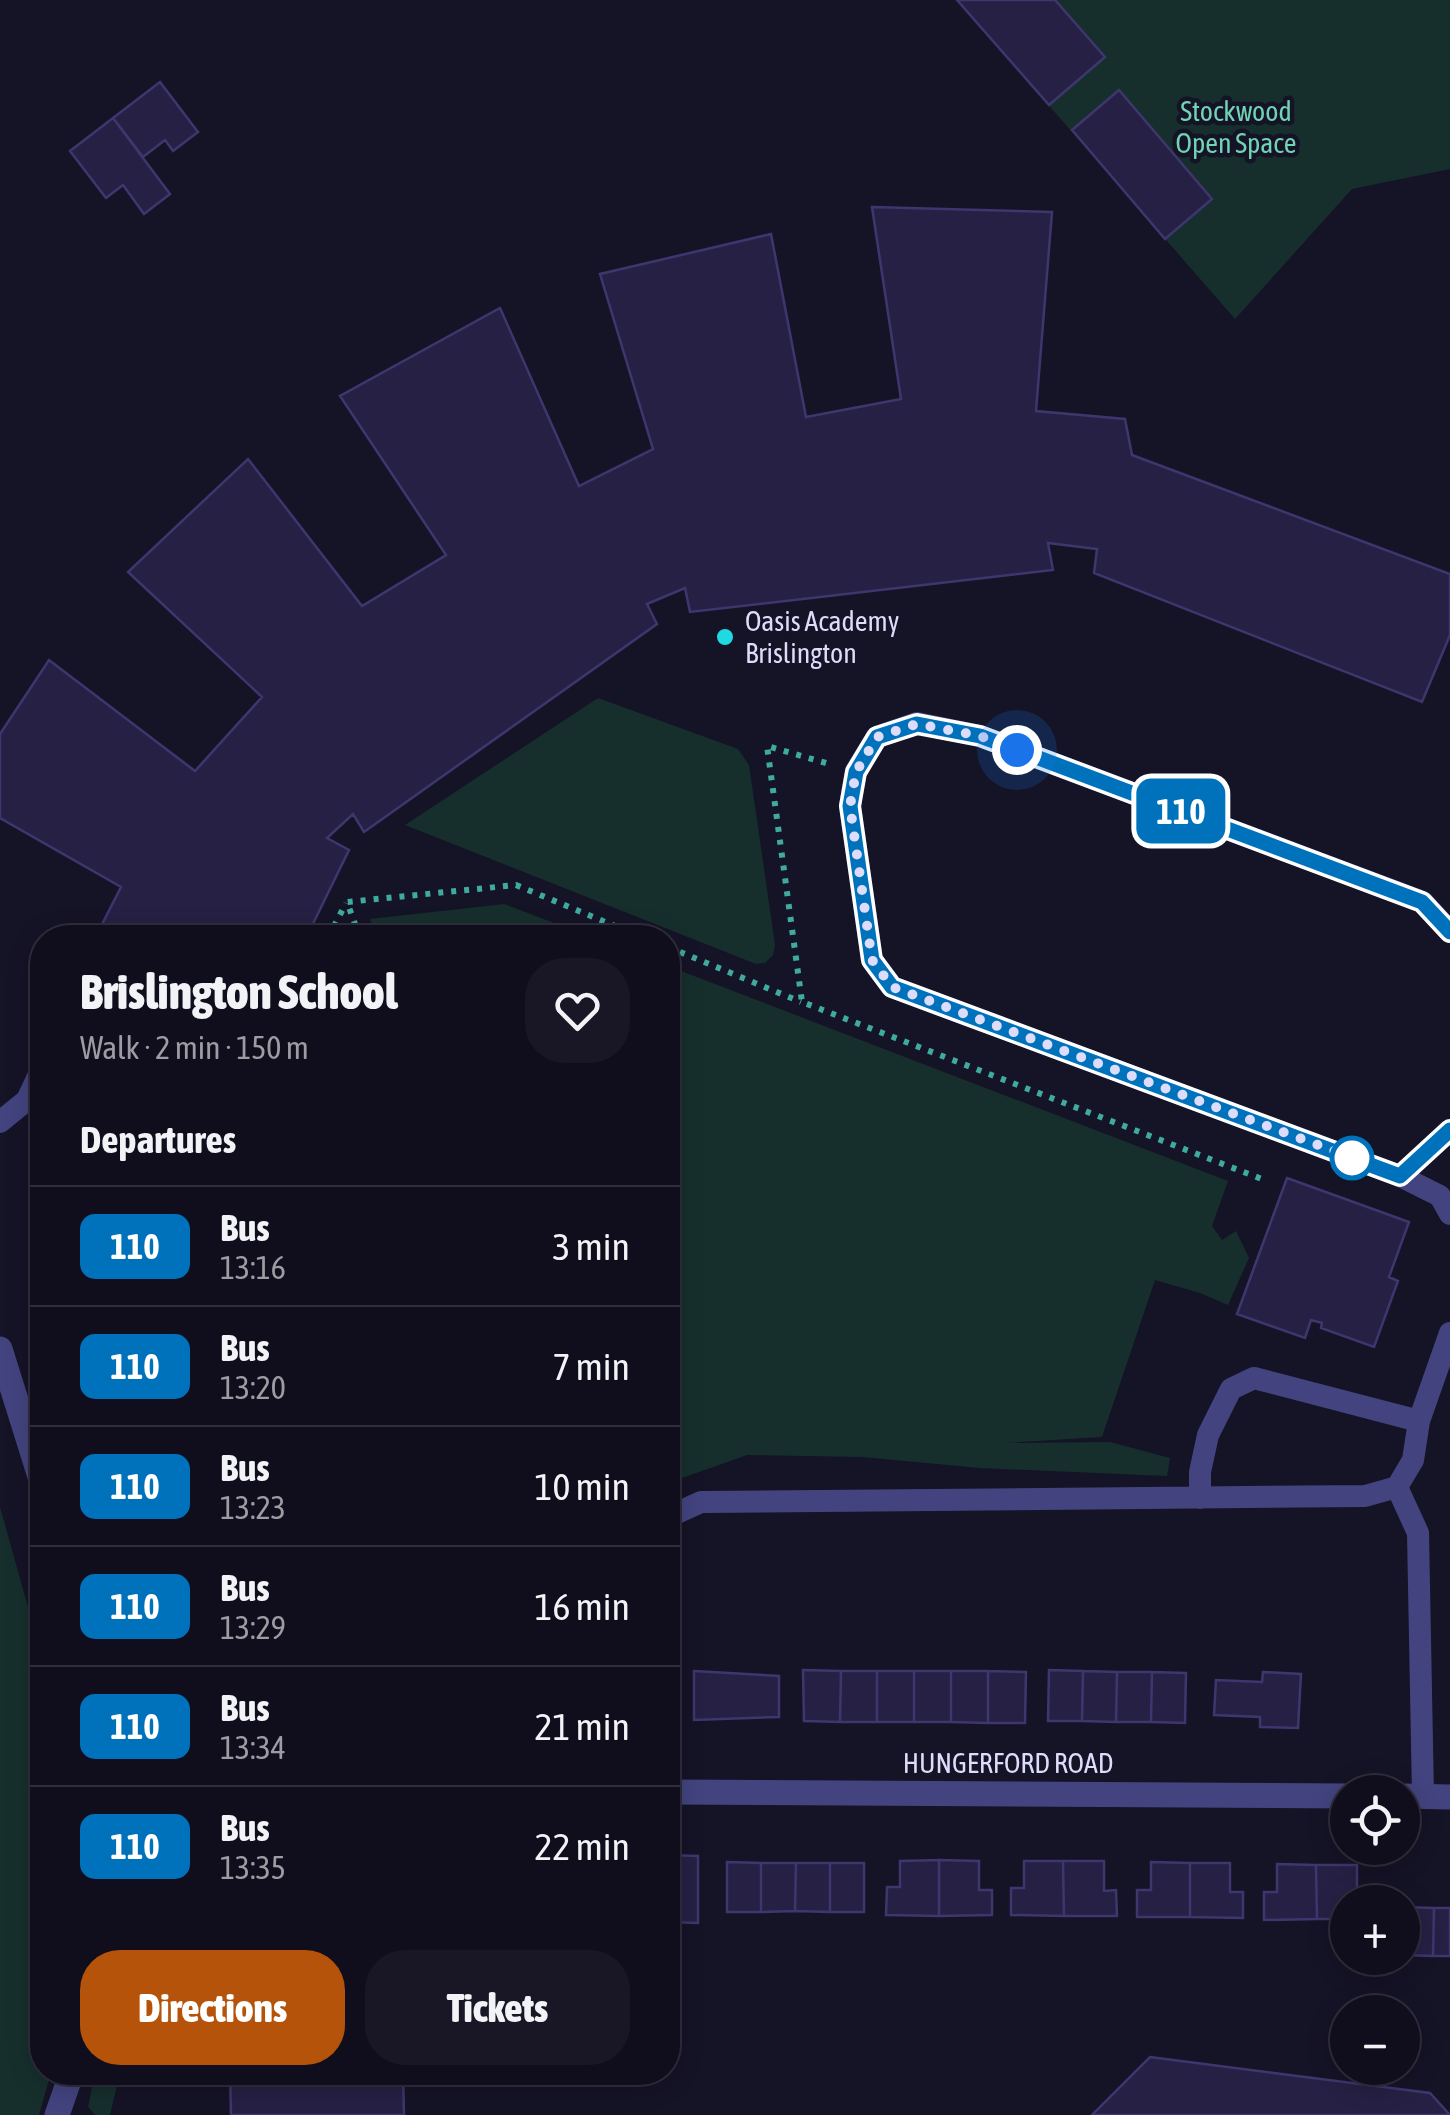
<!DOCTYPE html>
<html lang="en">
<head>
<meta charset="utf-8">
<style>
  body { margin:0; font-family:"Asap Condensed",sans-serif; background:#191725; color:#f1f3f6; height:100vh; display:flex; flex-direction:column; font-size:38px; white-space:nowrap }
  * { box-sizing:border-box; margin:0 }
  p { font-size:32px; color:#9c9ca3 }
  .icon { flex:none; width:55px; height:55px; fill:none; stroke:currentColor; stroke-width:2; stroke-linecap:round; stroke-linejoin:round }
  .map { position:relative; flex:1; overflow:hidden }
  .drawer { position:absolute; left:30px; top:925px; width:650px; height:1160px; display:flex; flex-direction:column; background:#100e1c; border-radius:40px; box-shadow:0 5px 25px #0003,0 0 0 2px #302e3b }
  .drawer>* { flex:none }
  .badge { padding:0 20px; border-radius:15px; font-size:35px; line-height:65px }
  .fabs { position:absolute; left:1330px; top:1775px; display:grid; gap:20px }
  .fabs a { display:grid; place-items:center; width:90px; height:90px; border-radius:50%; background:#100e1c; box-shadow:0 5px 25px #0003,0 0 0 2px #302e3b; font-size:50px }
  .you { position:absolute; width:50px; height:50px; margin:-25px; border:8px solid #fff; border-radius:50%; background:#1a73e8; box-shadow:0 0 0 15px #1a73e833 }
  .map>.badge { position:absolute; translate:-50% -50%; box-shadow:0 0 0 5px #fff }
  h2 { padding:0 50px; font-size:38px; line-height:90px }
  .round { display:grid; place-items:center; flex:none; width:105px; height:105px; border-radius:40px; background:#191725 }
  .head { display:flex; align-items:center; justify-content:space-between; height:170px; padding:0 50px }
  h1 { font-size:48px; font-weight:800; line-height:75px }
  .button { display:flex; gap:20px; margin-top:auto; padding:20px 50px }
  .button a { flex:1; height:115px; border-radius:40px; background:#b45309; color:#fff; font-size:40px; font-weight:800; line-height:115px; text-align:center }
  .button a+a { background:#191725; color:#f1f3f6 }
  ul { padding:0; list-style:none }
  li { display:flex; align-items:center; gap:30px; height:120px; padding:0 50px; border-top:2px solid #302e3b }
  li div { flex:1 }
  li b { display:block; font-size:38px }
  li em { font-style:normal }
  li .badge { min-width:110px; font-weight:700; text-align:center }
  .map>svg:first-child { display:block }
  .green { fill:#162f2d }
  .building { fill:#262144; stroke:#3e366e; stroke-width:2.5 }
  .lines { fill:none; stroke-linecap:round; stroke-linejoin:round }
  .path { stroke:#3fab9f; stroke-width:6; stroke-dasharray:5 8; stroke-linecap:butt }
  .service { stroke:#43447f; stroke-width:22 }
  .minor { stroke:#43447f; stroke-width:25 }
  .line-casing { stroke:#fff; stroke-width:22 }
  .line { stroke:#0072bc; stroke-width:15 }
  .walk { stroke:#dedcfb; stroke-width:10; stroke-dasharray:0 18 }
  .poi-dot { fill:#1fdae3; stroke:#151326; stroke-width:4 }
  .stop-dot { fill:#fff; stroke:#0072bc; stroke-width:5 }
  .labels { text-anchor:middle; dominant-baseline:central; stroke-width:9; stroke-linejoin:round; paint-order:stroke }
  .park-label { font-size:28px; fill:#70d3b5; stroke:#151326 }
  .poi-label { font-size:28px; fill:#dedcfb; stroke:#151326; text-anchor:start }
  .street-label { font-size:28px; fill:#dedcfb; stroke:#151326 }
</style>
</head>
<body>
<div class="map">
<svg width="1450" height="2115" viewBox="0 0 1450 2115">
  <rect width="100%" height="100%" fill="#151326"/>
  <path class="green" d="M957 0H1450V169L1352 189 1235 319Z
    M598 698 738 749 749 765 775 945 773 955 765 963 756 964 405 825Z
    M504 904 591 937H377L370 919Z
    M668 966 1228 1181 1212 1226 1222 1240 1236 1231 1249 1258 1228 1305 1200 1293 1155 1280 1102 1437 1004 1443 1110 1442 1170 1458 1167 1476 980 1468 862 1457 747 1455 668 1483Z
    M0 1507 42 1657V2072L51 2073 39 2115H0Z
    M95 2073H120L110 2115H95L88 2107Z"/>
  <path class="building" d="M957 0H1055L1105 57 1049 105Z
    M160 82 198 132 173 151 165 140 143 157 113 118Z
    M1119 90 1212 199 1165 239 1072 130Z
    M113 118 170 194 144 214 123 185 106 198 70 151Z
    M872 207 1052 212 1036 411 1125 419 1132 455 1450 574V635L1422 702 1094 573 1097 549 1048 543 1053 570 690 612 685 588 647 604 657 624 364 832 353 814 327 838 349 850 306 938H95L121 887 0 818V734L49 660 195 771 262 697 128 572 248 459 362 606 446 555 340 396 500 308 579 486 653 449 600 274 771 234 806 417 901 399Z
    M1287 1178 1409 1222 1389 1277 1398 1281 1374 1347 1321 1328 1322 1323 1311 1320 1305 1338 1237 1314Z
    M803 1670 841 1671 840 1722 804 1721Z
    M1049 1670 1083 1671 1082 1721H1048Z
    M694 1671 779 1676V1717L694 1720Z
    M841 1671H877V1722H840Z
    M877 1671H914V1722H877Z
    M914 1671H951V1722H914Z
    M951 1671H988V1723L951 1722Z
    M988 1671 1026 1672 1025 1723H988Z
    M1083 1671 1117 1672 1116 1722 1082 1721Z
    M1117 1672H1152L1151 1722H1116Z
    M1152 1672 1186 1673 1185 1723 1151 1722Z
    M1263 1672 1301 1674 1298 1728 1260 1727V1717L1214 1715 1216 1680 1262 1682Z
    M668 1855 698 1856V1923L668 1922Z
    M939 1860V1916L886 1915 887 1887H900V1861Z
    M939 1860 979 1861V1890H992V1915L939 1916Z
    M1024 1861H1063L1064 1916 1011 1915V1888H1024Z
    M1063 1861H1104V1891L1116 1890 1117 1916H1064Z
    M727 1862 761 1863V1912H727Z
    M1151 1862 1190 1863V1917H1137V1890H1151Z
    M761 1863H796L795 1911 761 1912Z
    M796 1863H830V1912L795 1911Z
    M830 1863H864V1912H830Z
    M1190 1863H1230V1892H1243V1918L1190 1917Z
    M1277 1864 1316 1865 1317 1919 1264 1920V1892H1277Z
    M1316 1865H1357V1894H1369V1902H1348V1919H1317Z
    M1402 1907 1434 1908 1433 1956 1402 1955Z
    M1434 1908H1450V1956H1433Z
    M1150 2057 1430 2093 1450 2115H1092Z
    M230 2072H403L404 2115H231Z"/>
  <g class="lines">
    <path class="path" d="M826 763 767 746 802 1002 1267 1181
      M328 938 346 903
      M360 938 347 902 516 885 644 938
      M668 947 801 1002"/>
    <path class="service" d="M1450 932 1423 902 980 736 917 723 877 737 856 771 850 806 872 960 892 987 1400 1176 1440 1196 1450 1214
      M0 1122 27 1100 42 1068
      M1400 1176 1450 1130
      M1397 1487 1418 1533 1423 1796
      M1200 1498V1472L1208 1435 1231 1389 1254 1378 1419 1421
      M668 1517 701 1502 1365 1496 1397 1487 1413 1460 1419 1421 1450 1333"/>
    <path class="minor" d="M0 1349 42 1483
      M668 1792 1348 1796
      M1402 1796 1450 1797
      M57 2115 72 2072"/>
  </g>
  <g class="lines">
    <defs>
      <path id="line" d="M1450 932 1422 902 980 736 917 724 877 737 856 772 850 806 872 960 892 987 1400 1176 1450 1130"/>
    </defs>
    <use href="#line" class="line-casing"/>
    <use href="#line" class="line"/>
    <path class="walk" d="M1017 750 980 736 917 724 877 737 856 772 850 806 872 960 892 987 1364 1162 1352 1158"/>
  </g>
  <circle class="poi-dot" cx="725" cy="637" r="10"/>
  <circle class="stop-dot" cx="1352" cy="1158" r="20"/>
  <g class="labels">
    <g class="park-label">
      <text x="1236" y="111">Stockwood<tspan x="1236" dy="32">Open Space</tspan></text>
    </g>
    <g class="poi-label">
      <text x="745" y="621">Oasis Academy<tspan x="745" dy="32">Brislington</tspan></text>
    </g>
    <g class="street-label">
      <text x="1008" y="1763">HUNGERFORD ROAD</text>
    </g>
  </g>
</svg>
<div class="fabs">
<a><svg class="icon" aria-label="locate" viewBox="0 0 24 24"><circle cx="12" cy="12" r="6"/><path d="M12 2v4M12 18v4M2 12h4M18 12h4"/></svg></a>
<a>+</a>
<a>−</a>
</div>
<div class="you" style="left:1017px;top:750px"></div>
<b class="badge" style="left:1181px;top:811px;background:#0072bc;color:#fff">110</b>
<section class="drawer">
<div class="head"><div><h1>Brislington School</h1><p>Walk · 2 min · 150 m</p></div><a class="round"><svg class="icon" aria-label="heart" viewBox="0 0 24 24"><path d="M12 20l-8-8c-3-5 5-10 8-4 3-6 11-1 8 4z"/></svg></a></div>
<h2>Departures</h2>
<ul>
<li><span class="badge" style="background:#0072bc;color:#fff">110</span><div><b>Bus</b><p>13:16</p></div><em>3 min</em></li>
<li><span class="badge" style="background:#0072bc;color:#fff">110</span><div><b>Bus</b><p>13:20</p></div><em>7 min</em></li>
<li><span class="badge" style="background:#0072bc;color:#fff">110</span><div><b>Bus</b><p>13:23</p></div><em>10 min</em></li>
<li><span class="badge" style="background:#0072bc;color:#fff">110</span><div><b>Bus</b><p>13:29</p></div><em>16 min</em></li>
<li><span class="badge" style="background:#0072bc;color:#fff">110</span><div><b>Bus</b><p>13:34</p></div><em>21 min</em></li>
<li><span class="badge" style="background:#0072bc;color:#fff">110</span><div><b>Bus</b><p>13:35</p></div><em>22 min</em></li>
</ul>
<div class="button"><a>Directions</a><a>Tickets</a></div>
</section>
</div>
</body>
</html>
